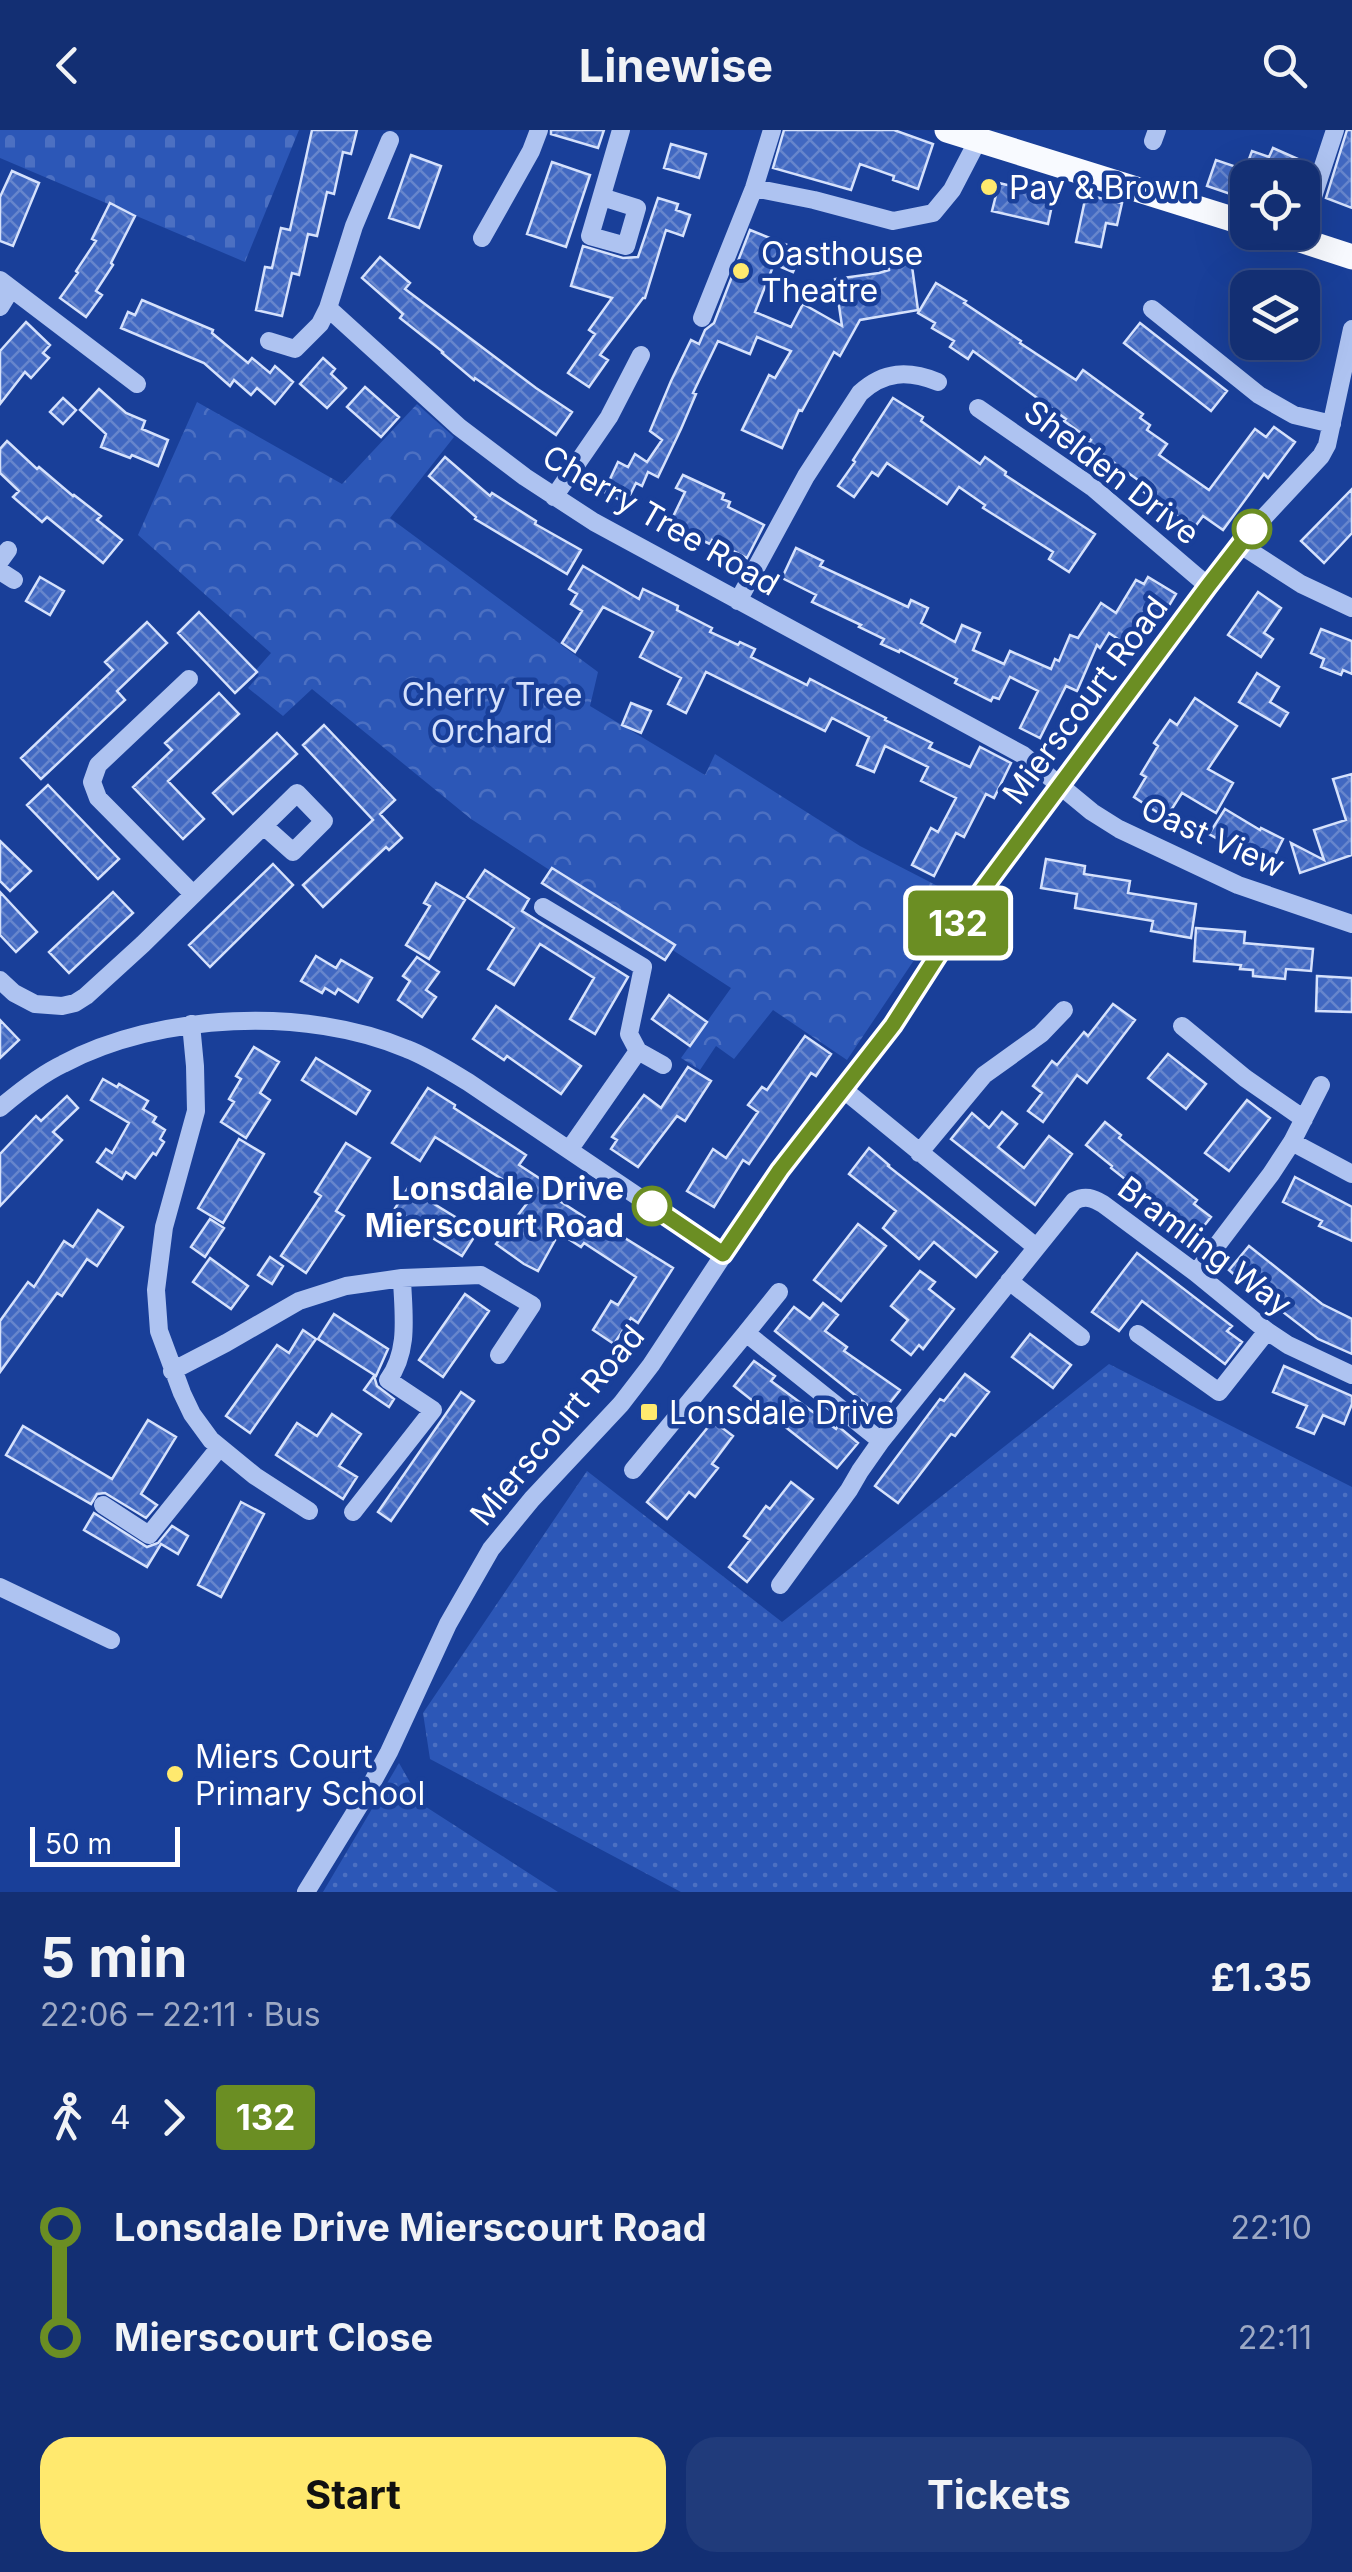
<!DOCTYPE html>
<html lang="en">
<head>
<meta charset="utf-8">
<style>
  body { margin:0; font-family:Inter,sans-serif; background:#203b7b; color:#f1f3f6; height:100vh; display:flex; flex-direction:column; font-size:38px; white-space:nowrap }
  * { box-sizing:border-box; margin:0 }
  p { font-size:32px; color:#9da9c4 }
  .icon { flex:none; width:55px; height:55px; fill:none; stroke:currentColor; stroke-width:2; stroke-linecap:round; stroke-linejoin:round }
  .map { position:relative; height:1762px; overflow:hidden }
  .sheet { display:flex; flex-direction:column; background:#132f73; flex:1 }
  .sheet>* { flex:none }
  .badge { padding:0 20px; border-radius:8px; font-size:35px; line-height:65px }
  .fabs { position:absolute; left:1230px; top:30px; display:grid; gap:20px }
  .fabs a { display:grid; place-items:center; width:90px; height:90px; border-radius:20px; background:#132f73; box-shadow:0 10px 40px #0002,0 0 0 2px #324a85; font-size:50px }
  .scale { position:absolute; left:30px; bottom:25px; width:150px; box-sizing:border-box; padding-left:10px; border:5px solid #fff; border-top:0; font-size:28px; line-height:35px; white-space:nowrap; color:#fff; -webkit-text-stroke:8px #193f99; paint-order:stroke }
  .map>.badge { position:absolute; translate:-50% -50%; box-shadow:0 0 0 5px #fff }
  .legs { display:flex; align-items:center; gap:15px; height:110px; padding:0 40px; font-size:32px }
  .legs p { margin-inline-start:auto }
  .headline { display:flex; align-items:center; justify-content:space-between; height:170px; padding:0 40px }
  h1 { font-size:55px; font-weight:700; line-height:75px }
  .action { display:flex; gap:20px; margin-top:auto; padding:20px 40px }
  .action a { flex:1; height:115px; border-radius:30px; background:#ffe96e; color:#111; font-size:40px; font-weight:700; line-height:115px; text-align:center }
  .action a+a { background:#203b7b; color:#f1f3f6 }
  ul { padding:0 40px; list-style:none }
  li { display:flex; align-items:center; gap:35px; height:110px; font-size:38px }
  li i { display:grid; place-items:center; width:15px; height:100%; margin:0 12px; background:currentColor }
  li i::after { content:''; width:25px; height:25px; margin:-12px; border:8px solid; border-radius:50%; background:#132f73 }
  li p { margin-inline-start:auto }
  li:first-child i { background:linear-gradient(#0000 50%,currentColor 0) }
  li:last-child i { background:linear-gradient(currentColor 50%,#0000 0) }
  header { display:flex; justify-content:space-between; align-items:center; height:130px; padding:0 40px; background:#132f73; font-size:45px; font-weight:700 }
  .map>svg:first-child { display:block }
  .grass { fill:url(#grass-dots) }
  .cemetery { fill:url(#cemetery-stones) }
  .park { fill:url(#park-crowns) }
  .building { fill:url(#building-cross-hatch); stroke:#d5e1fc; stroke-width:2.5 }
  .lines { fill:none; stroke-linecap:round; stroke-linejoin:round }
  .minor { stroke:#aec3f1; stroke-width:18 }
  .major { stroke:#f8faff; stroke-width:25 }
  .line-1-casing { stroke:#fff; stroke-width:22 }
  .line-1 { stroke:#6b8e23; stroke-width:15 }
  .poi-dot { fill:#ffe96e; stroke:#193f99; stroke-width:4 }
  .stop-1-dot { fill:#fff; stroke:#6b8e23; stroke-width:5 }
  .labels { text-anchor:middle; dominant-baseline:central; stroke-width:9; stroke-linejoin:round; paint-order:stroke }
  .poi-label { font-size:32px; fill:#fff; stroke:#193f99; text-anchor:start }
  .street-label { font-size:32px; fill:#fff; stroke:#193f99 }
  .park-label { font-size:32px; fill:#d5e1fc; stroke:#193f99 }
  .stop-label { font-size:32px; font-weight:bold; fill:#fff; stroke:#193f99; text-anchor:end }
</style>
</head>
<body>
<header><svg class="icon" aria-label="back" viewBox="0 0 24 24"><path d="M15 5l-7 7 7 7"/></svg>Linewise<svg class="icon" aria-label="search" viewBox="0 0 24 24"><circle cx="10" cy="10" r="6"/><path d="M15 15l6 6"/></svg></header>
<div class="map">
<svg width="1352" height="1762" viewBox="0 0 1352 1762">
  <defs>
    <pattern id="grass-dots" width="8" height="8" patternUnits="userSpaceOnUse" patternTransform="scale(2.5)"><rect width="8" height="8" fill="#2c57b7"/><path d="M2 2h.1M6 6h.1" fill="none" stroke="#4c70c2" stroke-width="1.8" stroke-linecap="round"/></pattern>
    <pattern id="cemetery-stones" width="16" height="16" patternUnits="userSpaceOnUse" patternTransform="scale(2.5)"><rect width="16" height="16" fill="#2c57b7"/><path d="M2 7V4a2 2 0 0 1 4 0v3zM10 15v-3a2 2 0 0 1 4 0v3z" fill="#4c70c2"/></pattern>
    <pattern id="park-crowns" width="20" height="18" patternUnits="userSpaceOnUse" patternTransform="scale(2.5)"><rect width="20" height="18" fill="#2c57b7"/><path d="M2 6a3 3 0 1 1 6 0M12 15a3 3 0 1 1 6 0" fill="none" stroke="#4c70c2"/></pattern>
    <pattern id="building-cross-hatch" width="8" height="8" patternUnits="userSpaceOnUse" patternTransform="scale(2.5)"><rect width="8" height="8" fill="#4168c1"/><path d="M0 0l8 8M0 8l8-8" fill="none" stroke="#6786cd"/></pattern>
  </defs>
  <rect width="100%" height="100%" fill="#193f99"/>
  <path class="grass" d="M1109 1234 1352 1357V1762H681L430 1629 423 1583 587 1341 782 1492Z
    M399 1633 423 1675 558 1762H323Z"/>
  <path class="cemetery" d="M0 0H299L245 132 0 28Z"/>
  <path class="park" d="M197 272 342 354 417 274 454 307 390 388 598 542 590 576 705 645 715 624 860 716 957 766 847 930 773 880 734 929 716 916 700 940 681 928 731 858 471 689 312 559 283 586 248 558 259 545 255 541 271 523 138 405Z"/>
  <path class="building" d="M312 0H357L351 24 343 22 334 64 327 62 317 106 308 104 299 145 292 143 282 186 256 180 265 137 272 138 281 98 290 100Z
    M551 0H604L598 18 551 4Z
    M784 0H894L933 14 918 59 893 50 894 46 860 34 851 60 773 38Z
    M1347 0H1352V78L1326 68Z
    M671 14 706 24 699 48 664 38Z
    M1273 18 1300 30 1292 48H1248V70L1207 56 1216 30 1245 40 1252 21 1269 27Z
    M411 25 441 36 419 98 389 88Z
    M552 32 590 45 566 117 527 104Z
    M12 41 39 53 13 116 0 111V67Z
    M999 53 1054 66 1048 94 992 81Z
    M1086 65 1122 73 1117 95 1106 93 1101 117 1076 112Z
    M658 68 678 74 676 80 690 85 683 106 666 100 645 168H643L600 225 608 230 589 257 568 243 595 204 589 200 612 168 571 156 583 116 623 128 638 127Z
    M110 73 135 86 111 133 113 135 96 161 102 165 86 187 60 168 78 143 76 141 96 111 92 109Z
    M750 100 802 121 793 142 774 134 755 182 791 197 803 174 842 196 835 149 879 143 889 140 888 132 911 129 918 180 860 190 840 226 834 222 802 281 799 280 782 318 742 300 769 245 775 248 791 221 757 207 750 224 718 211 693 263 696 264 681 299 658 347 648 342 642 356 636 353 626 373 604 362 618 332 628 337 635 324 647 332 662 310 650 301 671 251 691 210 699 214 705 200 714 193Z
    M380 127 410 153 405 159 536 258 572 282 556 305 475 248 474 250 442 223 443 222 400 188 403 184 362 148Z
    M936 153 966 171 964 173 1021 211 1020 213 1076 250 1083 240 1143 284 1140 288 1150 295 1147 300 1167 314 1159 325 1209 360 1255 299 1266 307 1274 297 1295 312 1268 348 1264 344 1223 400 1203 386 1194 398 1141 360 1145 355 1088 314 1091 310 1064 291 1066 289 973 221 968 229 950 217 954 211 932 198 935 193 918 183Z
    M142 170 213 200 212 203 248 233 252 228 270 243 275 236 293 252 275 274 257 258 251 265 234 250 230 256 204 233 121 198 128 182 135 185Z
    M26 192 50 215 43 223 49 228 31 248 25 242 0 274V221Z
    M1140 193 1227 261 1211 281 1124 213Z
    M323 228 335 239 331 244 346 258 327 278 300 254Z
    M365 257 399 287 381 307 347 277Z
    M99 259 126 283 145 291 142 299 168 310 158 336 132 325 130 328 101 317 106 304 80 280Z
    M63 268 76 280 63 294 50 282Z
    M893 268 923 287 921 291 980 334 985 327 1006 342 1005 345 1095 404 1069 442 1049 429 1053 422 983 378 985 375 959 357 947 374 887 333 878 346 872 342 854 367 838 356 855 332 853 330Z
    M7 311 37 339 39 337 73 366 74 365 101 386 97 390 122 410 103 433 47 387 42 392 13 367 19 361 0 343V319Z
    M445 327 490 366 492 363 536 391 535 394 581 420 567 444 475 389 476 387 429 346Z
    M683 345 724 364 722 369 730 372 728 377 764 395 747 428 712 410 710 414 669 395 685 362 676 358Z
    M1352 359V403L1324 433 1301 411Z
    M796 418 823 431 820 436 908 477 911 470 928 478 921 493 955 512 962 495 980 503 973 520 1004 534 1010 521 1051 539 1055 529 1059 531 1070 505 1078 508 1101 473 1116 483 1136 450 1144 454 1148 447 1176 464 1152 504 1136 495 1124 513 1109 503 1100 518 1097 515 1077 561 1066 556 1040 608 1020 598 1038 561 1010 547 999 569 993 567 991 571 955 553 957 549 900 520 899 522 881 514 884 509 859 497 861 495 812 472 816 465 782 448Z
    M583 436 639 469 643 459 678 476 677 480 712 498 710 502 738 515 740 512 755 519 751 527 807 555 810 549 839 564 886 588 885 590 932 613 929 618 970 637 980 617 1011 633 994 668 986 664 964 707 956 703 934 746 912 735 931 698 938 702 956 668 921 651 928 637 885 616 874 642 857 635 869 607 832 588 825 601 706 542 686 583 668 574 681 548 640 527 653 502 603 477 575 522 562 513 582 481 571 474 577 464 569 459Z
    M40 447 64 461 50 485 26 471Z
    M1258 462 1281 478 1264 503 1273 509 1261 527 1228 505Z
    M199 482 257 542 235 563 178 503Z
    M147 492 167 513 117 561 125 570 41 649 21 628 113 540 105 532Z
    M1321 499 1352 511V544L1343 540 1341 545 1321 537 1324 529 1311 523Z
    M1257 543 1279 557 1270 572 1288 583 1280 596 1239 572Z
    M219 563 239 584 168 651 204 689 183 709 133 657 172 620 165 613Z
    M1195 568 1237 596 1208 639 1233 653 1216 683 1182 663 1166 688 1134 667 1146 647 1141 644 1158 616 1154 613 1170 590 1177 595Z
    M631 573 651 581 641 603 622 595Z
    M324 595 395 670 380 684 402 708 389 720 386 717 323 777 303 755 373 690 303 615Z
    M277 603 297 624 233 684 213 663Z
    M1352 644V725L1300 743 1291 713 1324 730 1314 700 1346 690 1333 649Z
    M48 655 119 729 98 749 27 675Z
    M1225 679 1260 700 1261 698 1283 709 1270 735 1238 719 1237 720 1209 704Z
    M0 711 31 741 10 761 0 751Z
    M1046 729 1085 736 1084 744 1130 751 1128 763 1196 774 1191 808 1151 801 1153 791 1075 778 1077 764 1041 758Z
    M273 734 293 755 210 837 189 815Z
    M552 738 675 815 665 830 542 753Z
    M485 740 529 769 522 781 628 847 595 904 570 889 594 848 540 814 514 855 488 839 514 798 467 767Z
    M436 753 465 770 429 829 406 815 430 776 424 773Z
    M0 762 37 802 16 822 0 805Z
    M113 762 133 783 69 843 49 822Z
    M1196 798 1245 802 1244 813 1313 819 1311 841 1286 839 1285 849 1253 846V840L1240 839 1241 835 1194 831Z
    M316 826 336 838 341 830 372 848 358 872 338 859 335 864 325 858 322 863 301 851Z
    M417 827 439 842 426 860 436 867 422 887 398 870 410 851 403 846Z
    M1317 846 1352 848V882L1316 881Z
    M669 865 707 892 690 916 652 889Z
    M1113 874 1135 890 1087 953 1077 945 1043 992 1028 981 1042 963 1033 956 1052 931 1057 935 1084 902 1088 906Z
    M496 876 581 936 561 964 507 926 504 930 473 909Z
    M0 890 19 910 0 928Z
    M805 906 831 924 816 946 811 943 749 1034 743 1030 714 1077 687 1061 713 1019 726 1028 758 982 748 975 762 957 767 960Z
    M254 917 279 932 260 963 270 970 246 1008 221 992 234 972 229 969 241 949 236 946Z
    M1168 924 1206 954 1186 979 1148 948Z
    M316 928 370 961 356 984 302 950Z
    M688 937 711 951 685 991 677 986 638 1037 611 1019 617 1010 612 1007 644 965 661 978Z
    M103 949 117 957 119 954 148 971 143 979 156 987 153 992 165 1000 160 1009 164 1012 156 1025 153 1023 135 1048 126 1042 122 1049 97 1032 106 1019 112 1023 129 993 91 970Z
    M428 958 455 975 454 978 526 1025 519 1035 545 1052 541 1059 597 1095 599 1092 673 1138 638 1193 631 1188 614 1214 593 1200 611 1171 618 1175 636 1147 584 1113 581 1117 559 1103 538 1141 524 1134 496 1114 528 1072 502 1056 505 1051 435 1007 420 1031 392 1013Z
    M67 966 78 978 53 1002 62 1010 0 1076V1024L36 986 41 991Z
    M1247 970 1270 988 1229 1041 1205 1023Z
    M1002 982 1017 994 998 1017 1024 1038 1049 1006 1072 1024 1035 1075 951 1009 972 983 989 998Z
    M1105 992 1121 1005 1119 1008 1197 1070 1194 1074 1211 1087 1192 1111 1175 1098 1179 1092 1111 1038 1112 1036 1086 1015Z
    M239 1009 264 1024 223 1093 198 1078Z
    M346 1013 370 1028 336 1081 344 1086 306 1143 281 1126 321 1066 315 1062Z
    M869 1018 889 1035 888 1036 997 1122 976 1147 934 1112 919 1129 883 1098 896 1081 849 1044Z
    M1295 1047 1352 1077V1111L1319 1096 1322 1091 1283 1072Z
    M408 1058 478 1101 462 1126 392 1083Z
    M98 1080 123 1097 97 1136 87 1129 62 1166 57 1163 0 1242V1191L28 1152 34 1157 64 1111 73 1117Z
    M210 1089 224 1098 205 1127 191 1117Z
    M858 1094 886 1116 841 1171 814 1150Z
    M1249 1116 1322 1174 1352 1189V1224L1318 1209 1270 1172 1268 1174 1229 1140Z
    M1137 1123 1232 1196 1227 1201 1242 1212 1225 1234 1142 1171 1119 1201 1092 1182Z
    M270 1127 283 1136 272 1154 258 1145Z
    M210 1128 248 1156 231 1179 193 1152Z
    M920 1141 935 1152 929 1159 954 1179 923 1219 919 1215 911 1225 892 1210 908 1190 891 1176Z
    M465 1164 489 1181 443 1247 419 1230Z
    M823 1173 838 1185 825 1201 847 1217 844 1221 900 1260 880 1285 775 1201 794 1177 810 1189Z
    M334 1184 388 1219 376 1246 318 1209Z
    M303 1200 316 1209 250 1303 226 1286 277 1215 289 1223Z
    M1030 1204 1071 1235 1053 1258 1012 1227Z
    M754 1231 775 1246 771 1251 836 1299 838 1296 858 1313 837 1338 734 1256Z
    M1284 1236 1352 1266V1274L1344 1294 1323 1285 1314 1304 1297 1297 1307 1276 1273 1262Z
    M965 1244 989 1262 955 1306 951 1304 898 1373 875 1356 940 1269 944 1271Z
    M374 1246 377 1256 394 1269 389 1277 364 1260Z
    M461 1262 474 1271 391 1391 378 1382Z
    M332 1284 361 1304 339 1336 357 1347 343 1369 276 1325 297 1293 317 1306Z
    M148 1290 176 1307 141 1364 157 1375 146 1388 105 1363 97 1364 91 1374 6 1325 23 1296 112 1349Z
    M713 1291 733 1306 712 1334 718 1338 695 1367 689 1362 667 1389 647 1372Z
    M791 1352 813 1369 747 1452 729 1437 750 1410 744 1406 766 1376 770 1379Z
    M241 1372 264 1384 221 1467 198 1455Z
    M94 1383 147 1417 158 1413 172 1396 188 1406 178 1424 161 1414 147 1437 84 1400Z"/>
  <g class="lines">
    <path class="minor" d="M1153 11 1157 0
      M754 58 814 70 893 91 933 83 952 60 978 10
      M602 67 637 78 626 116 590 106 621 0
      M1302 100 1335 0
      M482 108 531 21 539 0
      M0 150 137 254
      M0 177 11 159
      M328 178 354 96 390 10
      M1152 179 1259 265 1294 285 1332 294
      M702 188 754 58 772 0
      M269 211 295 219 320 194 328 178 459 297 525 347 594 392 1023 625 1092 682 1119 699 1238 755 1352 794
      M978 278 1092 357 1208 456
      M554 367 609 287 641 225
      M1239 414 1301 454 1352 478
      M0 431 8 420
      M0 441 14 450
      M738 471 806 346 860 263C884 241 908 240 938 252
      M189 549 98 635 92 652 98 668 193 764
      M543 777 643 837 629 904 638 921 663 935
      M0 850 14 863 35 874 62 876 75 873 86 866 143 814 297 663 324 691 293 722 265 697
      M191 894 195 936 196 981 164 1097 156 1160 159 1201 182 1263 192 1284 211 1310 255 1346 309 1381
      M1182 896 1245 948 1304 989
      M844 960 1036 1117
      M0 978C20 961 40 945 63 934 159 883 307 876 407 919 428 927 448 940 468 952L723 1124
      M1292 1012 1352 1044
      M569 1020 638 921
      M919 1023 984 945 1041 904 1064 880
      M1196 1143 1271 1044 1292 1012 1321 955
      M1009 1151 1081 1207
      M746 1203 779 1162
      M1138 1204 1219 1262 1267 1201
      M172 1241 226 1213 299 1171 346 1156 402 1148 481 1145 532 1175 499 1225
      M633 1340 746 1203 881 1311
      M103 1375 149 1405 219 1318
      M353 1382 433 1280 388 1250C410 1220 403 1183 402 1148
      M780 1455 849 1360 860 1341 881 1311 1074 1071C1085 1065 1093 1068 1103 1074L1196 1143 1267 1201 1288 1215 1352 1245
      M0 1457 111 1510
      M306 1762 362 1671 389 1622 448 1494 491 1419 532 1369 621 1274 651 1235 780 1039 886 904 963 786 1016 713 1239 414 1321 326 1327 315 1352 199"/>
    <path class="major" d="M947 0 1248 94
      M1276 102 1352 127"/>
  </g>
  <g class="lines">
    <defs>
      <path id="line-1" d="M652 1076 723 1124 780 1040 893 895 963 786 1208 456 1252 399"/>
    </defs>
    <use href="#line-1" class="line-1-casing"/>
    <use href="#line-1" class="line-1"/>
  </g>
  <g class="poi-dot">
    <circle cx="989" cy="57" r="10"/>
    <circle cx="741" cy="141" r="10"/>
    <rect x="639" y="1272" width="20" height="20" rx="5"/>
    <circle cx="175" cy="1644" r="10"/>
  </g>
  <g class="stop-1-dot">
    <circle cx="1252" cy="399" r="18"/>
    <circle cx="652" cy="1076" r="18"/>
  </g>
  <g class="labels">
    <g class="poi-label">
      <text x="1009" y="57">Pay &amp; Brown</text>
      <text x="761" y="123">Oasthouse<tspan x="761" dy="37">Theatre</tspan></text>
      <text x="669" y="1282">Lonsdale Drive</text>
      <text x="195" y="1626">Miers Court<tspan x="195" dy="37">Primary School</tspan></text>
    </g>
    <g class="street-label">
      <text transform="translate(1112 342) rotate(38)">Shelden Drive</text>
      <text transform="translate(661 390) rotate(30)">Cherry Tree Road</text>
      <text transform="translate(1085 570) rotate(-53)">Mierscourt Road</text>
      <text transform="translate(1213 707) rotate(24)">Oast View</text>
      <text transform="translate(1205 1116) rotate(37)">Bramling Way</text>
      <text transform="translate(557 1295) rotate(-50)">Mierscourt Road</text>
    </g>
    <g class="park-label">
      <text x="492" y="564">Cherry Tree<tspan x="492" dy="37">Orchard</tspan></text>
    </g>
    <g class="stop-label">
      <text x="624" y="1058">Lonsdale Drive<tspan x="624" dy="37">Mierscourt Road</tspan></text>
    </g>
  </g>
</svg>
<div class="fabs">
<a><svg class="icon" aria-label="locate" viewBox="0 0 24 24"><circle cx="12" cy="12" r="6"/><path d="M12 2v4M12 18v4M2 12h4M18 12h4"/></svg></a>
<a><svg class="icon" aria-label="layers" viewBox="0 0 24 24"><path d="M12 4l9 5-9 5-9-5zM3 14l9 5 9-5"/></svg></a>
</div>
<div class="scale">50 m</div>
<b class="badge" style="left:958px;top:793px;background:#6b8e23;color:#fff">132</b>
</div>
<section class="sheet">
<div class="headline"><div><h1>5 min</h1><p>22:06 – 22:11 · Bus</p></div><b>£1.35</b></div>
<div class="legs"><svg class="icon" aria-label="walk" viewBox="0 0 24 24"><circle cx="13" cy="4" r="2"/><path d="M13 8l-2 6 4 7M11 14l-3 7M7 12l3-4h3l4 4"/></svg>4<svg class="icon" aria-label="forward" viewBox="0 0 24 24"><path d="M9 5l7 7-7 7"/></svg><b class="badge" style="background:#6b8e23;color:#fff">132</b></div>
<ul>
<li><i style="color:#6b8e23"></i><b>Lonsdale Drive Mierscourt Road</b><p>22:10</p></li>
<li><i style="color:#6b8e23"></i><b>Mierscourt Close</b><p>22:11</p></li>
</ul>
<div class="action"><a>Start</a><a>Tickets</a></div>
</section>
</body>
</html>
